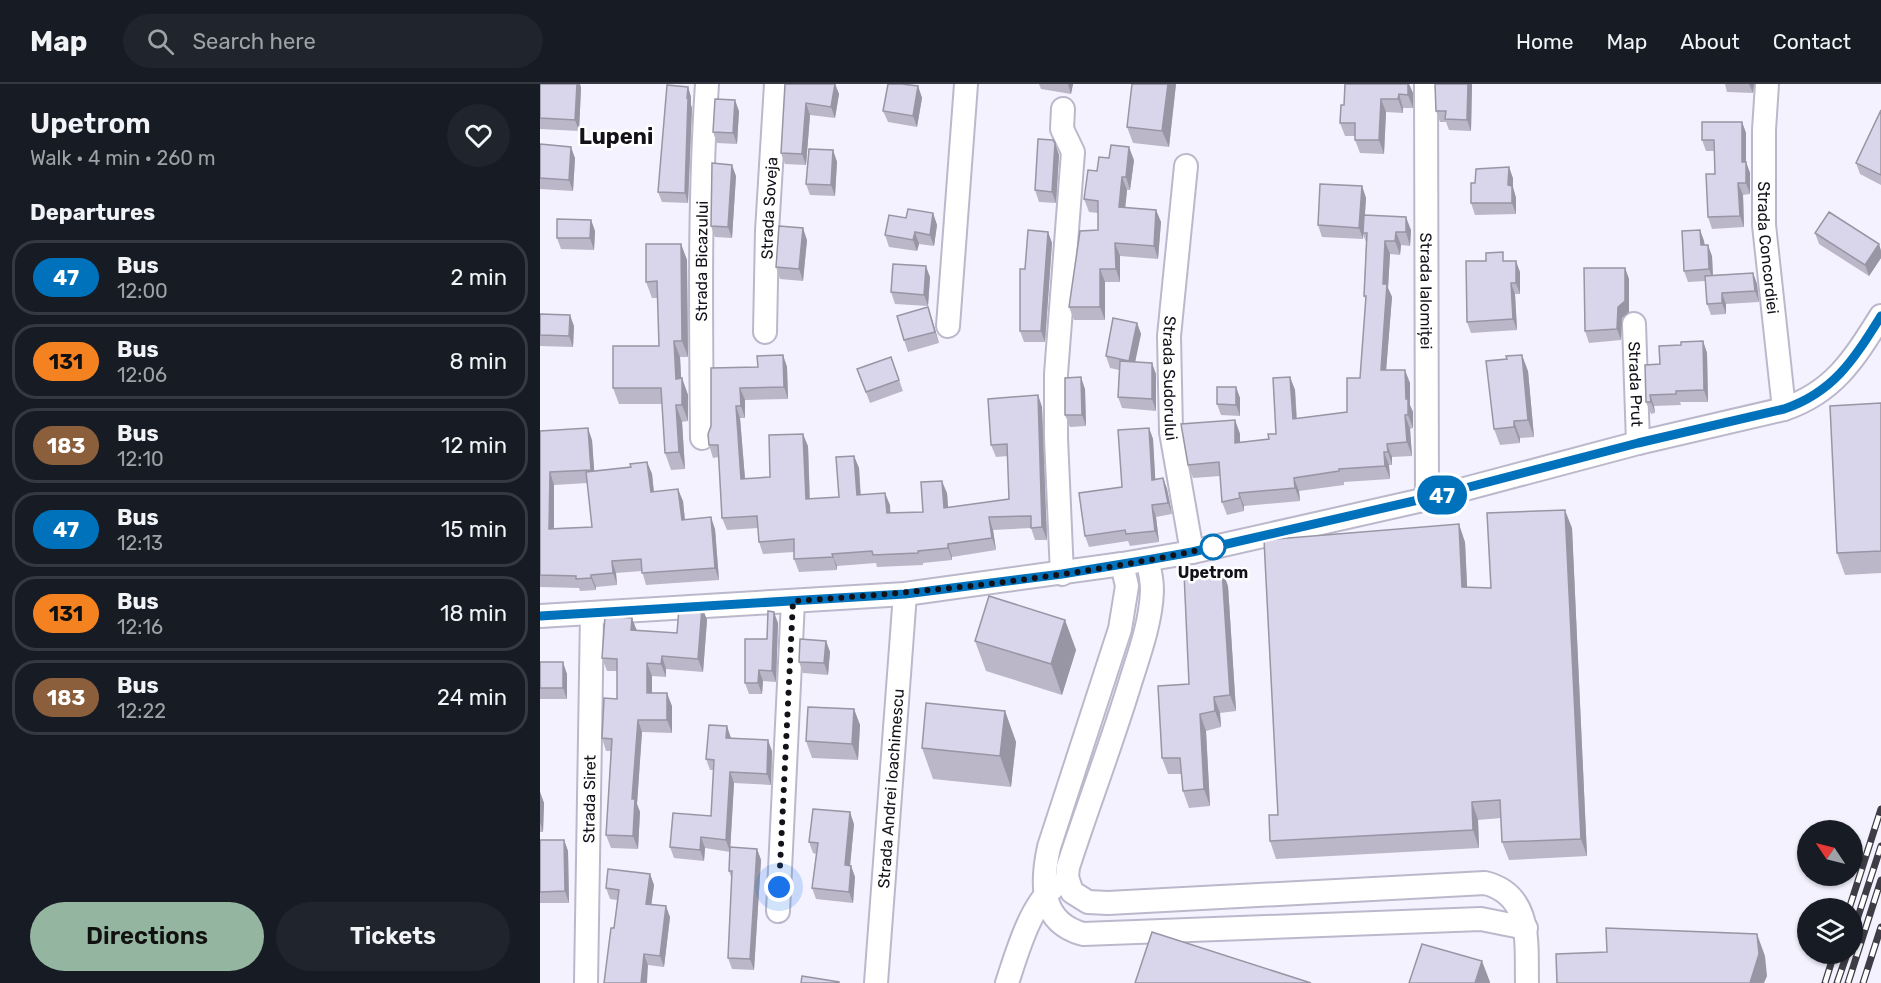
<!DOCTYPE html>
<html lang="en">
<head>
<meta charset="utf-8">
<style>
  body { margin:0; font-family:Rubik,sans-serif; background:#20242c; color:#f1f3f6; height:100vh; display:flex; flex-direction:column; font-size:22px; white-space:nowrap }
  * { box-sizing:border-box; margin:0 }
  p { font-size:20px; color:#9ea1a6 }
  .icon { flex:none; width:33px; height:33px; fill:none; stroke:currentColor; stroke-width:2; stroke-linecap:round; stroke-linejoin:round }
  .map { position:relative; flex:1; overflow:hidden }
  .details { display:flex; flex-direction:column; background:#171b24; width:540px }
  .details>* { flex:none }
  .badge { padding:0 12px; border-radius:20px; font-size:21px; line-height:39px }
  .needle { width:39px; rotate:305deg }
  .buttons { position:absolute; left:1257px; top:736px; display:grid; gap:12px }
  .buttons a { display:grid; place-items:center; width:66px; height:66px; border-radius:50%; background:#171b24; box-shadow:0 2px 4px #0004; font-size:30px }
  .you { position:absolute; width:30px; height:30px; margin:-15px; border:4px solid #fff; border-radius:50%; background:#1a73e8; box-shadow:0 0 0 9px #1a73e833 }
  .map>.badge { position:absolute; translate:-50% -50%; box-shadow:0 0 0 3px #fff }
  h2 { padding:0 30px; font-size:22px; line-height:54px }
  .round { display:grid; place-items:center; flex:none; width:63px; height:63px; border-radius:32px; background:#20242c }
  .overview { display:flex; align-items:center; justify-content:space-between; height:102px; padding:0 30px }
  h1 { font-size:28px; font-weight:600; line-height:45px }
  .action { display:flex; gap:12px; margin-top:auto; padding:12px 30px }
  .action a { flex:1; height:69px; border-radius:36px; background:#94b6a1; color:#111; font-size:24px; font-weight:600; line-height:69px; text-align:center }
  .action a+a { background:#20242c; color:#f1f3f6 }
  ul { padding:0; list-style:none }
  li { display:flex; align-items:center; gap:18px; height:75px; margin:0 12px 9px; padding:0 18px; border:3px solid #363941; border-radius:24px }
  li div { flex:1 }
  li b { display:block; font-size:22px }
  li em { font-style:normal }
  li .badge { min-width:66px; font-weight:700; text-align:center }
  header { display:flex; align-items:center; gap:36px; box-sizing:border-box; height:84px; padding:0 30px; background:#171b24; border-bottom:2px solid #363941 }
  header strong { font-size:28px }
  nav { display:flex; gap:33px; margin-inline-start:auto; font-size:21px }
  .search { width:420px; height:54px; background:#20242c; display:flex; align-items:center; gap:15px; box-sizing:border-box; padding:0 21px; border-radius:33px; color:#9ea1a6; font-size:22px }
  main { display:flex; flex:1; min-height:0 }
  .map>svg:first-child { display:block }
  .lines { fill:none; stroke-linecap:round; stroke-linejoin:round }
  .minor-casing { stroke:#bcb8cc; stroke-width:26 }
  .minor { stroke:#fff; stroke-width:22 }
  .rail-casing { stroke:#3e3d45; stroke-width:7 }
  .rail { stroke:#fff; stroke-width:4.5; stroke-dasharray:14; stroke-linecap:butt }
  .wall { fill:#bbb7c9; fill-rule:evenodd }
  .shaded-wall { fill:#9895a4 }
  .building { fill:#d9d5ea; stroke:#9895a4; stroke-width:1.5 }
  .line-casing { stroke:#fff; stroke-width:14 }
  .line { stroke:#0072bc; stroke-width:9 }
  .walk { stroke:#131219; stroke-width:6; stroke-dasharray:0 10.8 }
  .stop-dot { fill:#fff; stroke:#0072bc; stroke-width:3 }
  .labels { text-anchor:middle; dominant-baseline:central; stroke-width:5; stroke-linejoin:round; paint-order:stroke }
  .street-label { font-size:16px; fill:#131219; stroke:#fff }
  .stop-label { font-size:16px; font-weight:bold; fill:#131219; stroke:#fff }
  .district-label { font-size:22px; font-weight:bold; fill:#131219; stroke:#fff }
</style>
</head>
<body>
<header>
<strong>Map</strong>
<div class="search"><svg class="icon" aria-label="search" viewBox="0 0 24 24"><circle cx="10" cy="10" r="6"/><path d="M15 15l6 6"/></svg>Search here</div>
<nav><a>Home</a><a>Map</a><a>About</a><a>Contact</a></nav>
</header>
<main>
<section class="details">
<div class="overview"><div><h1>Upetrom</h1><p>Walk · 4 min · 260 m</p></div><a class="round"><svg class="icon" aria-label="heart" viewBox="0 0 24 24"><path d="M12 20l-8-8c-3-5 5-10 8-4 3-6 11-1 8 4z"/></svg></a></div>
<h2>Departures</h2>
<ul>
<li><span class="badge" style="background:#0072bc;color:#fff">47</span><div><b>Bus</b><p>12:00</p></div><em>2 min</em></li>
<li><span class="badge" style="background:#f58220;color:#111">131</span><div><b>Bus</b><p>12:06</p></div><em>8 min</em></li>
<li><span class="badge" style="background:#8b5e3c;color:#fff">183</span><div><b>Bus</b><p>12:10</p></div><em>12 min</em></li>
<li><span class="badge" style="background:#0072bc;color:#fff">47</span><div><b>Bus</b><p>12:13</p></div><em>15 min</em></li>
<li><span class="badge" style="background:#f58220;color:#111">131</span><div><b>Bus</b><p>12:16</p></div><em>18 min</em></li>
<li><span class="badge" style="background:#8b5e3c;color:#fff">183</span><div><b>Bus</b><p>12:22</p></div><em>24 min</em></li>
</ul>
<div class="action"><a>Directions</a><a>Tickets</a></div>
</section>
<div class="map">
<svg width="1341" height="899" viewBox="0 0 1341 899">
  <rect width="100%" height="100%" fill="#f4f2ff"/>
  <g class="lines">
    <defs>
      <g id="minor">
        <path id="s1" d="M886 0 887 415"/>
        <path id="s2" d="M1227 0 1224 46V141L1244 325"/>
        <path id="s3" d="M646 82 629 252 631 348 652 468"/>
        <path id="s4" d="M1094 240 1098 359"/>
        <path d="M408 242 426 0"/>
        <path id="s5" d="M225 248 227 147 236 0"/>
        <path id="s6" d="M162 354C161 236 159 118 167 0"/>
        <path d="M607 476C610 486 612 496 612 507 611 537 600 568 591 596 572 659 548 721 528 783L527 793 532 808 548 818 568 819 945 799C993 811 986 860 987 899"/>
        <path d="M582 480 587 502 580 545 509 763C501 800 500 838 543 850L941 835 986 844"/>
        <path d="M522 490 516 354V290L533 68 522 45 523 25"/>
        <path d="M0 532 365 510 582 480 652 468 887 415 1098 359 1244 325C1294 308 1314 275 1341 232"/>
        <path d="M238 827 253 517"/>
        <path id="s7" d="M46 899 52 529"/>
        <path id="s8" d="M336 899 365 510"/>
        <path d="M467 899C476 872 490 822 513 804"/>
      </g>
    </defs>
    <use href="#minor" class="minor-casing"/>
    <use href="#minor" class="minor"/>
    <defs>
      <path id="rail" d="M1309 825 1341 725
        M1312 851 1341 762
        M1285 899 1294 870
        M1297 899 1307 870
        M1308 899 1341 796
        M1323 899 1341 843"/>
    </defs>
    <use href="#rail" class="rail-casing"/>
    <use href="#rail" class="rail"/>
  </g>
  <path class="wall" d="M0 0H40L41 4 39 47 0 45Z
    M245 0H295L299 10 295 34 270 31 266 81 245 80 241 69Z
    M499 0H533L531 10 501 5Z
    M592 0H636L629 63 593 59 587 43Z
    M805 0H869L873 9V24H863V29L846 28 844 70 820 69 815 56V52H805L800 39 804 21Z
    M895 0H932L931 47 909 46 906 38H900L896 27Z
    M1185 0H1214L1213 9 1187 8Z
    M378 2 382 14 377 43 348 38 343 27Z
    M148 3 151 13V21L152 24 148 119 122 118 118 108Z
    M1341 26V101L1320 90 1316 79Z
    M199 27 197 60 177 59 173 48Z
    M1202 38 1206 49V78L1210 89V110L1203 111 1204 143 1172 145 1168 133 1175 90 1174 67H1166L1162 56Z
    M515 59 519 71 516 119 499 118 495 106Z
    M0 60 35 74 33 107 0 105Z
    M293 66 297 78 295 112 270 111 266 100Z
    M594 76 590 106H587L585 124 616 126 621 138 618 175 580 172V198H565V236H534L529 223 558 146V129L549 128 544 115Z
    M196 92 192 154 175 153 171 142Z
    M973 94V104L976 114V130L935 131 931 119 935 99Z
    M822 102 826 114 825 131 871 146 870 162 861 161 860 171 850 170 848 204 852 213 846 286 870 299V321L873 328V344L870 345 872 372 852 373V381H849L850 395 804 398V401L759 407 760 417 704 422V427L687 431 682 418 680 392 653 394 648 381 695 336 700 350V358L729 355 736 350 750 293 755 306 757 334 807 328 820 294 826 217 824 212 826 158 823 150V155L782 153 778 141Z
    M393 129 397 141 394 162 379 160 377 167 349 163 345 151 366 134Z
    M51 136 55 147 54 166 21 165 17 154Z
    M1160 146 1164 157 1165 161 1172 172 1173 191 1213 189 1217 200 1219 218 1186 220V230L1171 231 1167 220 1165 197 1148 198 1144 187Z
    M508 148 512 159 505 258H484L480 247 485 185Z
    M1275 149 1339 160 1341 167V174L1329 192 1279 160Z
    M267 156 263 197 240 195 236 183Z
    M141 160 147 176 148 273H140L141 294H142L148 311V337L142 338 145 385 131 386 125 369 122 320H79L73 304 119 262 118 214H112L106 198Z
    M966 177 980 188V210H975L977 246 931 249 927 238Z
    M1085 184 1089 195V228L1082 234 1081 256 1049 259 1045 247Z
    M390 193 388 222 355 220 351 208Z
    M0 230 34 242 33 263 0 262Z
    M392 235 399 259 368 268 364 256Z
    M597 239 601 250 595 278 616 290V327L582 324 578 313 579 286 570 284 566 272Z
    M1163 257 1167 269 1168 318H1140L1141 321 1114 322 1115 329 1111 330 1106 318 1120 280 1141 261Z
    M243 271 247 283 248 315 205 316V334H200L205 395 230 393 268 362 270 415 299 413 314 372 319 384 321 411 350 421V429L383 428 407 409 408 423 469 415 468 372 456 373 451 361 498 311 502 323 507 456H495L491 444 453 446 456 466 412 473V476L383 479V481L337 483 336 479 297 482V486L259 488 254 475V468L223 470 219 458 218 444 187 446 182 434 179 373 173 374 169 361 171 342 218 283Z
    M351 273 363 307 330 319 317 285Z
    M967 275 988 287 994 353 980 354V359L960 361 954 345Z
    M696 303 700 314V332L681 331 677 320Z
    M545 305 546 342 530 343 525 331Z
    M1341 319V489L1305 491 1297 469Z
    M609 344 613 355 615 395 623 394 627 405 632 430 616 433 619 458 590 462 588 457 549 463 545 452 582 403Z
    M0 347 52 356 54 387 91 383 107 378 112 390 114 408 143 417 145 436 175 445 179 496 106 501 102 487 76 489 77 501 56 503V506L40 507 39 504 0 503ZM48 399 52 443 14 444V401Z
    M1032 444 1047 772 969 776 962 758 961 734 938 736 939 764 736 775 730 757 738 731 925 458 927 503 951 504Z
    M688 502 696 627 680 629 681 643 666 647 670 722 649 724 643 707 642 690H628L622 674 649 600Z
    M162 523 167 536 163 588 126 585V593L112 592V609L132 622V649L102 648 97 720 100 728 98 765 71 764 66 751 71 667H66L62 654 77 615V587H67L62 574 92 534 96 546 137 549Z
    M525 536 536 566 522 611 446 587 435 557Z
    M238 539 236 598 223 597 222 610H209L205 599 227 555Z
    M286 557 290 568 288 591 263 589 259 578Z
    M0 578 27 590V615H0Z
    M314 625 320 641 318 676 272 674 266 657Z
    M465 627 476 658 471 703 393 695 382 664Z
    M191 654 232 667 231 701 194 699 190 768 165 764 164 777 134 774 130 763 171 732 174 686H170L166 675Z
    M0 708 4 719 3 748H0Z
    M314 740 310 782H311L315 793 313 819 276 815 272 804 276 770 273 769 269 758Z
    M0 756H24L28 767 29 819H0Z
    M217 765 221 776 214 886 192 885 188 874 192 796 189 787Z
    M110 790 114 801 111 820 130 833 124 883 108 881 74 844 77 816 70 815 66 804Z"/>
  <path class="shaded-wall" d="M37 0H40L41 4 39 47 35 36Z
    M295 0 299 10 295 34 291 23Z
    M528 0H533L531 10Z
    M628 0H636L629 63 622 47Z
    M868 0H869L873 9V24L868 11Z
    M928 0H932L931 47 927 36Z
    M1209 0H1214L1213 9Z
    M378 2 382 14 377 43 373 32Z
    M148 3 151 13V21L152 24 148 119 145 109Z
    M859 10 863 24V29L858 15Z
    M841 15 846 28 844 70 839 56Z
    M195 16 199 27 197 60 193 49Z
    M266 19 270 31 266 81 262 70Z
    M1202 38 1206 49V89L1202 78Z
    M515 59 519 71 516 119 512 108Z
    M31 63 35 74 33 107 29 96Z
    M589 63 594 76 590 106 586 93Z
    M293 66 297 78 295 112 291 101Z
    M1206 78 1210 89V110L1206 99Z
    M192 81 196 92 192 154 188 143Z
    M969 83 973 94V103L976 114V130L972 119 968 101Z
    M582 93 587 106 584 136 579 123Z
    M1198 99 1203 111 1204 143 1200 132Z
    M822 102 826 114 823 155 819 144Z
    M616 126 621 138 618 175 614 162Z
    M393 129 397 141 394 162 390 151Z
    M866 133 871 146 870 162 866 148Z
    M51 136 55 147 54 166 50 154Z
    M263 144 267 156 263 197 259 185Z
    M1160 146 1164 157 1165 172 1161 161Z
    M375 148 379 160 377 167 373 156Z
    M508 148 512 159 505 258 501 247Z
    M856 148 861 161 860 171 855 157Z
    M845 157 850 170 848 204 852 213 845 300 841 286Z
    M575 159 580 172V198L576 185Z
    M141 160 147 176 148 273 142 257Z
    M1339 160 1341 167V174L1329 192 1325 181Z
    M1168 161 1172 172 1173 196 1169 185Z
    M976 177 980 188V210L976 199Z
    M386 182 390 193 388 222 384 211Z
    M1085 184 1089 195V228L1082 234 1081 256 1077 245 1078 223Z
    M560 185 565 198V236L560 223Z
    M1213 189 1217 200 1219 218 1215 207Z
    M971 199 975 210 977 246 973 235Z
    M1182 209 1186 220V230L1182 219Z
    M388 223 392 235 399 259 395 248Z
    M30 231 34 242 33 263 29 252Z
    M597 239 601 250 593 288 589 277Z
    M134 257 140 273 142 311 136 295Z
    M1163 257 1167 269 1168 318 1164 306Z
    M243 271 247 283 248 315 244 303Z
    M982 271 988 287 994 353 988 336Z
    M612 279 616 290V327L612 315Z
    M865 286 870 299V321L873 328V344L868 331 866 315Z
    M541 293 545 305 546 342 542 331Z
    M750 293 755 306 757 348 753 335Z
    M142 294 148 311V337L142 321Z
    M696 303 700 314V332L696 321Z
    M200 304 205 316V334L201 322Z
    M498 311 502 323 507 456 502 443Z
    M1110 311 1114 322 1115 329 1111 318Z
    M136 321 142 338 145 385 139 368Z
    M196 322 200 334 206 407 201 395Z
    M865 331 870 345 872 372 867 358Z
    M695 336 700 350V372L695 359Z
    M974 337 980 354V359L974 343Z
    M48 344 52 356 55 398 51 386Z
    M609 344 613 355 616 407 612 396Z
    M263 350 268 362 270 428 266 415Z
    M847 360 852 373V381L848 368Z
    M844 368 849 381 850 395 845 382Z
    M314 372 319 384 321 424 317 411Z
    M107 378 112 390 115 420 111 408Z
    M10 388 14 401V457L9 445Z
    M623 394 627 405 632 430 628 419Z
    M754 394 759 407 760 417 755 404Z
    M402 397 407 409 409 436 404 424Z
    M138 405 143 417 146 448 142 436Z
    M345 409 350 421 351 442 347 429Z
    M699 409 704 422V427L700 414Z
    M612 421 616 433 619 458 615 447Z
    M1025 426 1032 444 1047 772 1041 755Z
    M171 433 175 445 179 496 175 484Z
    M449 433 453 446 456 466 452 454Z
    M919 440 925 458 928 521 922 503Z
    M408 460 412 473V476L408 464Z
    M292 470 297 482V486L293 473Z
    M72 477 76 489 77 501 73 489Z
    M682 485 688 502 696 627 690 611Z
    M51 491 56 503V506L51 494Z
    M162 523 167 536 163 588 158 575Z
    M234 528 238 539 236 598 232 587Z
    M92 534 97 547 91 546Z
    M525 536 536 566 522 611 511 580Z
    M286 557 290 568 288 591 284 579Z
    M122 572 126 585V593L121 580Z
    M23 578 27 590V615L23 604Z
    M107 579 112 592V621L107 609Z
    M219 586 223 597 222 610 218 599Z
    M127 609 132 622V649L127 636Z
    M674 613 680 629 681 643 675 627Z
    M314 625 320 641 318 676 312 660Z
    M465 627 476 658 471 703 460 672Z
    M660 630 666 647 670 722 664 705Z
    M98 636 102 648 97 720 100 728 98 765 93 752 92 715Z
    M187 642 191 654 190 665 186 654Z
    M228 656 232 667 231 701 227 690Z
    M190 688 194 699 190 768 186 756Z
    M0 708 4 719 3 748 0 738Z
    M932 718 938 736 939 764 933 746Z
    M310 728 314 740 309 792 305 781Z
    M161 753 165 764 164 777 160 766Z
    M24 756 28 767 29 819 25 807Z
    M217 765 221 776 214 886 210 875Z
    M311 782 315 793 313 819 309 808Z
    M110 790 114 801 110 831 106 820Z
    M126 822 130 833 124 883 120 872Z
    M1217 850 1225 872 1227 892 1224 899H1210Z
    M104 870 108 881 107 899H101Z
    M942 877 950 898V899H935Z"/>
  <path class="building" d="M0 0H37L35 36 0 34Z
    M245 0H295L291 23 266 19 262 70 241 69Z
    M348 0H362L378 2 373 32 343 27Z
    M592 0H628L622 47 587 43Z
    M805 0H868V11L859 10 858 15H841L839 56H815V39H800L801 21H804Z
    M895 0H928L927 36 905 35 906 27H896Z
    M127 1 148 3 147 14H148L145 109 118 108Z
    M175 15 195 16 193 49 173 48Z
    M1341 26V91L1316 79Z
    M1162 38H1202V78H1206V99H1198L1200 132 1168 133 1166 90H1175L1174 56H1162Z
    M498 55 513 56 515 59 512 108 495 106Z
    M0 60 31 63 29 96 0 94Z
    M571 61 589 63 586 93H582L579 123 616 126 614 162 575 159 576 185H560V223H529L540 147 558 146V117L544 115 548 86 557 87 559 73 569 74Z
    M269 65 293 66 291 101 266 100Z
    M172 79 192 81 188 143 171 142Z
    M969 83 968 101 972 102V119H931V99H935L936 85Z
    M780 100 822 102 819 144 778 141Z
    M368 125 393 129 390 151 375 148 373 156 345 151 349 131 366 134Z
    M1289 128 1339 160 1325 181 1275 149Z
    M824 131 866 133V148H856L855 157H845L843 200H847L841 286H865L866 315H868V331H865L867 358 847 360 848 368H844L845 382 799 385V387L754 394 755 404 699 409 700 414 682 418 679 378 648 381 641 340 695 336V359L729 355 728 350H736L733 294 750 293 753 335 807 328V294H820L826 212H824L827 149H823Z
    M17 135 51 136 50 154H17Z
    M239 142 263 144 259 185 236 183Z
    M488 146 508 148 501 247H480V185H485Z
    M1160 146 1161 161H1168L1169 185 1144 187 1142 147Z
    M106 160H141L142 257H134L136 295 142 294V321H136L139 368 125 369 121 304H73V262H119L117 197 106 198Z
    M963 168V177H976V199H971L973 235 927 238 926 177H946V169Z
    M353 180 386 182 384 211 351 208Z
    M1044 184H1085V217L1078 223 1077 245 1045 247Z
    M1213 189 1215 207 1182 209V219L1167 220 1165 192Z
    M388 223 395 248 364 256 357 232Z
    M0 230 30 231 29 252 0 251Z
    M573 234 597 239 589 277 566 272Z
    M1163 257 1164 306 1136 307V310L1110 311 1111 318H1106L1105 281 1120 280 1119 262 1141 261V258Z
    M243 271 244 303 200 304 201 322H196L201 395 230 393 229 351 263 350 266 415 299 413 296 373 314 372 317 411 345 409 347 429 383 428 381 398 402 397 404 424 469 415 467 360 451 361 448 315 498 311 502 443 491 444V432L449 433 452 454 408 460V464L378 467V469L333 471 332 467 292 470 293 473 254 475V455L219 458 217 432 182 434 178 361H169L168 350 171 342V284L218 283 217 272Z
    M982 271 988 336 974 337V343L954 345 946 277 967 275 966 272Z
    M351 273 359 296 326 308 317 285Z
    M580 277 612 279V315L578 313Z
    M541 293 542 331H525V294Z
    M677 303H696V321L677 320Z
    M1341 319V467L1297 469 1290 322Z
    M48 344 51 386 10 388 9 445 52 443 46 388 91 383 90 380 107 378 111 408 138 405 142 436 171 433 175 484 102 489 101 475 72 477 73 489 51 491V494L36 495V492L0 491V347Z
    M609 344 612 396 623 394 628 419 612 421 615 447 586 450 585 446 545 452 539 409 582 403 578 346Z
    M1025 426 1041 755 962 758 960 716 932 718 933 746 730 757 729 731H738L724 456 919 440 922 503 951 504 947 429Z
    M682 485 690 611 674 613 675 627 660 630 664 705 643 707 640 674H622L618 602 649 600 644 489Z
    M449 512 525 536 511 580 435 557Z
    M162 523 158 575 122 572 121 580 107 579V609H127V636H98L92 715H95L93 752 66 751 72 655 62 654 64 614 77 615V575L62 574 65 532 92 534 91 546 137 549 139 524Z
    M228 527 234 528 232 587 219 586 218 599H205V555H227Z
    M260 555 286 557 284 579 259 578Z
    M0 578H23V604H0Z
    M386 619 465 627 460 672 382 664Z
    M268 623 314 625 312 660 266 657Z
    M169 641 187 642 186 654 228 656 227 690 190 688 186 756 161 753 160 766 130 763 133 729 171 732 174 676 166 675Z
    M273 725 310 728 305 781 311 782 309 808 272 804 278 759 269 758Z
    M0 756H24L25 807 0 808Z
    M190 763 217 765 210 875 188 874 192 787H189Z
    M68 785 110 790 106 820 126 822 120 872 104 870 101 899H64L71 844H74L79 806 66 804Z
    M1066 844 1217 850 1219 870 1210 899H1017L1016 870 1067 868Z
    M612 848 771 899H595Z
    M882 860 942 877 935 899H869Z
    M262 892 299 898V899H261Z"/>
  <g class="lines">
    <defs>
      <path id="line" d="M0 532 365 510 522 490 607 476 652 468 887 414 1098 359 1244 325C1294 308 1314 275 1341 232"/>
    </defs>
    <use href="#line" class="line-casing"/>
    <use href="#line" class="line"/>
    <path class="walk" d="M239 803 253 517C394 508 537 493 673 463"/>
  </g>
  <circle class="stop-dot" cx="673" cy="463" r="12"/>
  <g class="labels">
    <g class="street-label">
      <text stroke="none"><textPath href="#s5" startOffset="124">Strada Soveja</textPath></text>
      <text stroke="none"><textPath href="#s2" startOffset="164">Strada Concordiei</textPath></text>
      <text stroke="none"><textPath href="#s6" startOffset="177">Strada Bicazului</textPath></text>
      <text stroke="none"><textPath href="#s1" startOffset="207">Strada Ialomiței</textPath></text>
      <text stroke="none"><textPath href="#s3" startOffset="213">Strada Sudorului</textPath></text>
      <text stroke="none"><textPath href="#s4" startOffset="60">Strada Prut</textPath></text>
      <text stroke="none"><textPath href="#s8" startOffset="195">Strada Andrei Ioachimescu</textPath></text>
      <text stroke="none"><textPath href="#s7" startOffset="184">Strada Siret</textPath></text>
    </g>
    <g class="stop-label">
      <text x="673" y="488">Upetrom</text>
    </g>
    <g class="district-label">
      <text x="76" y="52">Lupeni</text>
    </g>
  </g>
</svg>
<div class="buttons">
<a><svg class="needle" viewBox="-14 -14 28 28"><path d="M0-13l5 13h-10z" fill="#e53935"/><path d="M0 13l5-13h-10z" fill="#9ea1a6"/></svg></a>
<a><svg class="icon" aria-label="layers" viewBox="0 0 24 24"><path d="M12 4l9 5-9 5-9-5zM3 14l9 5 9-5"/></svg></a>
</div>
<div class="you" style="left:239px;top:803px"></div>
<b class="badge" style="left:902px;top:411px;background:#0072bc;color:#fff">47</b>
</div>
</main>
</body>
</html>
